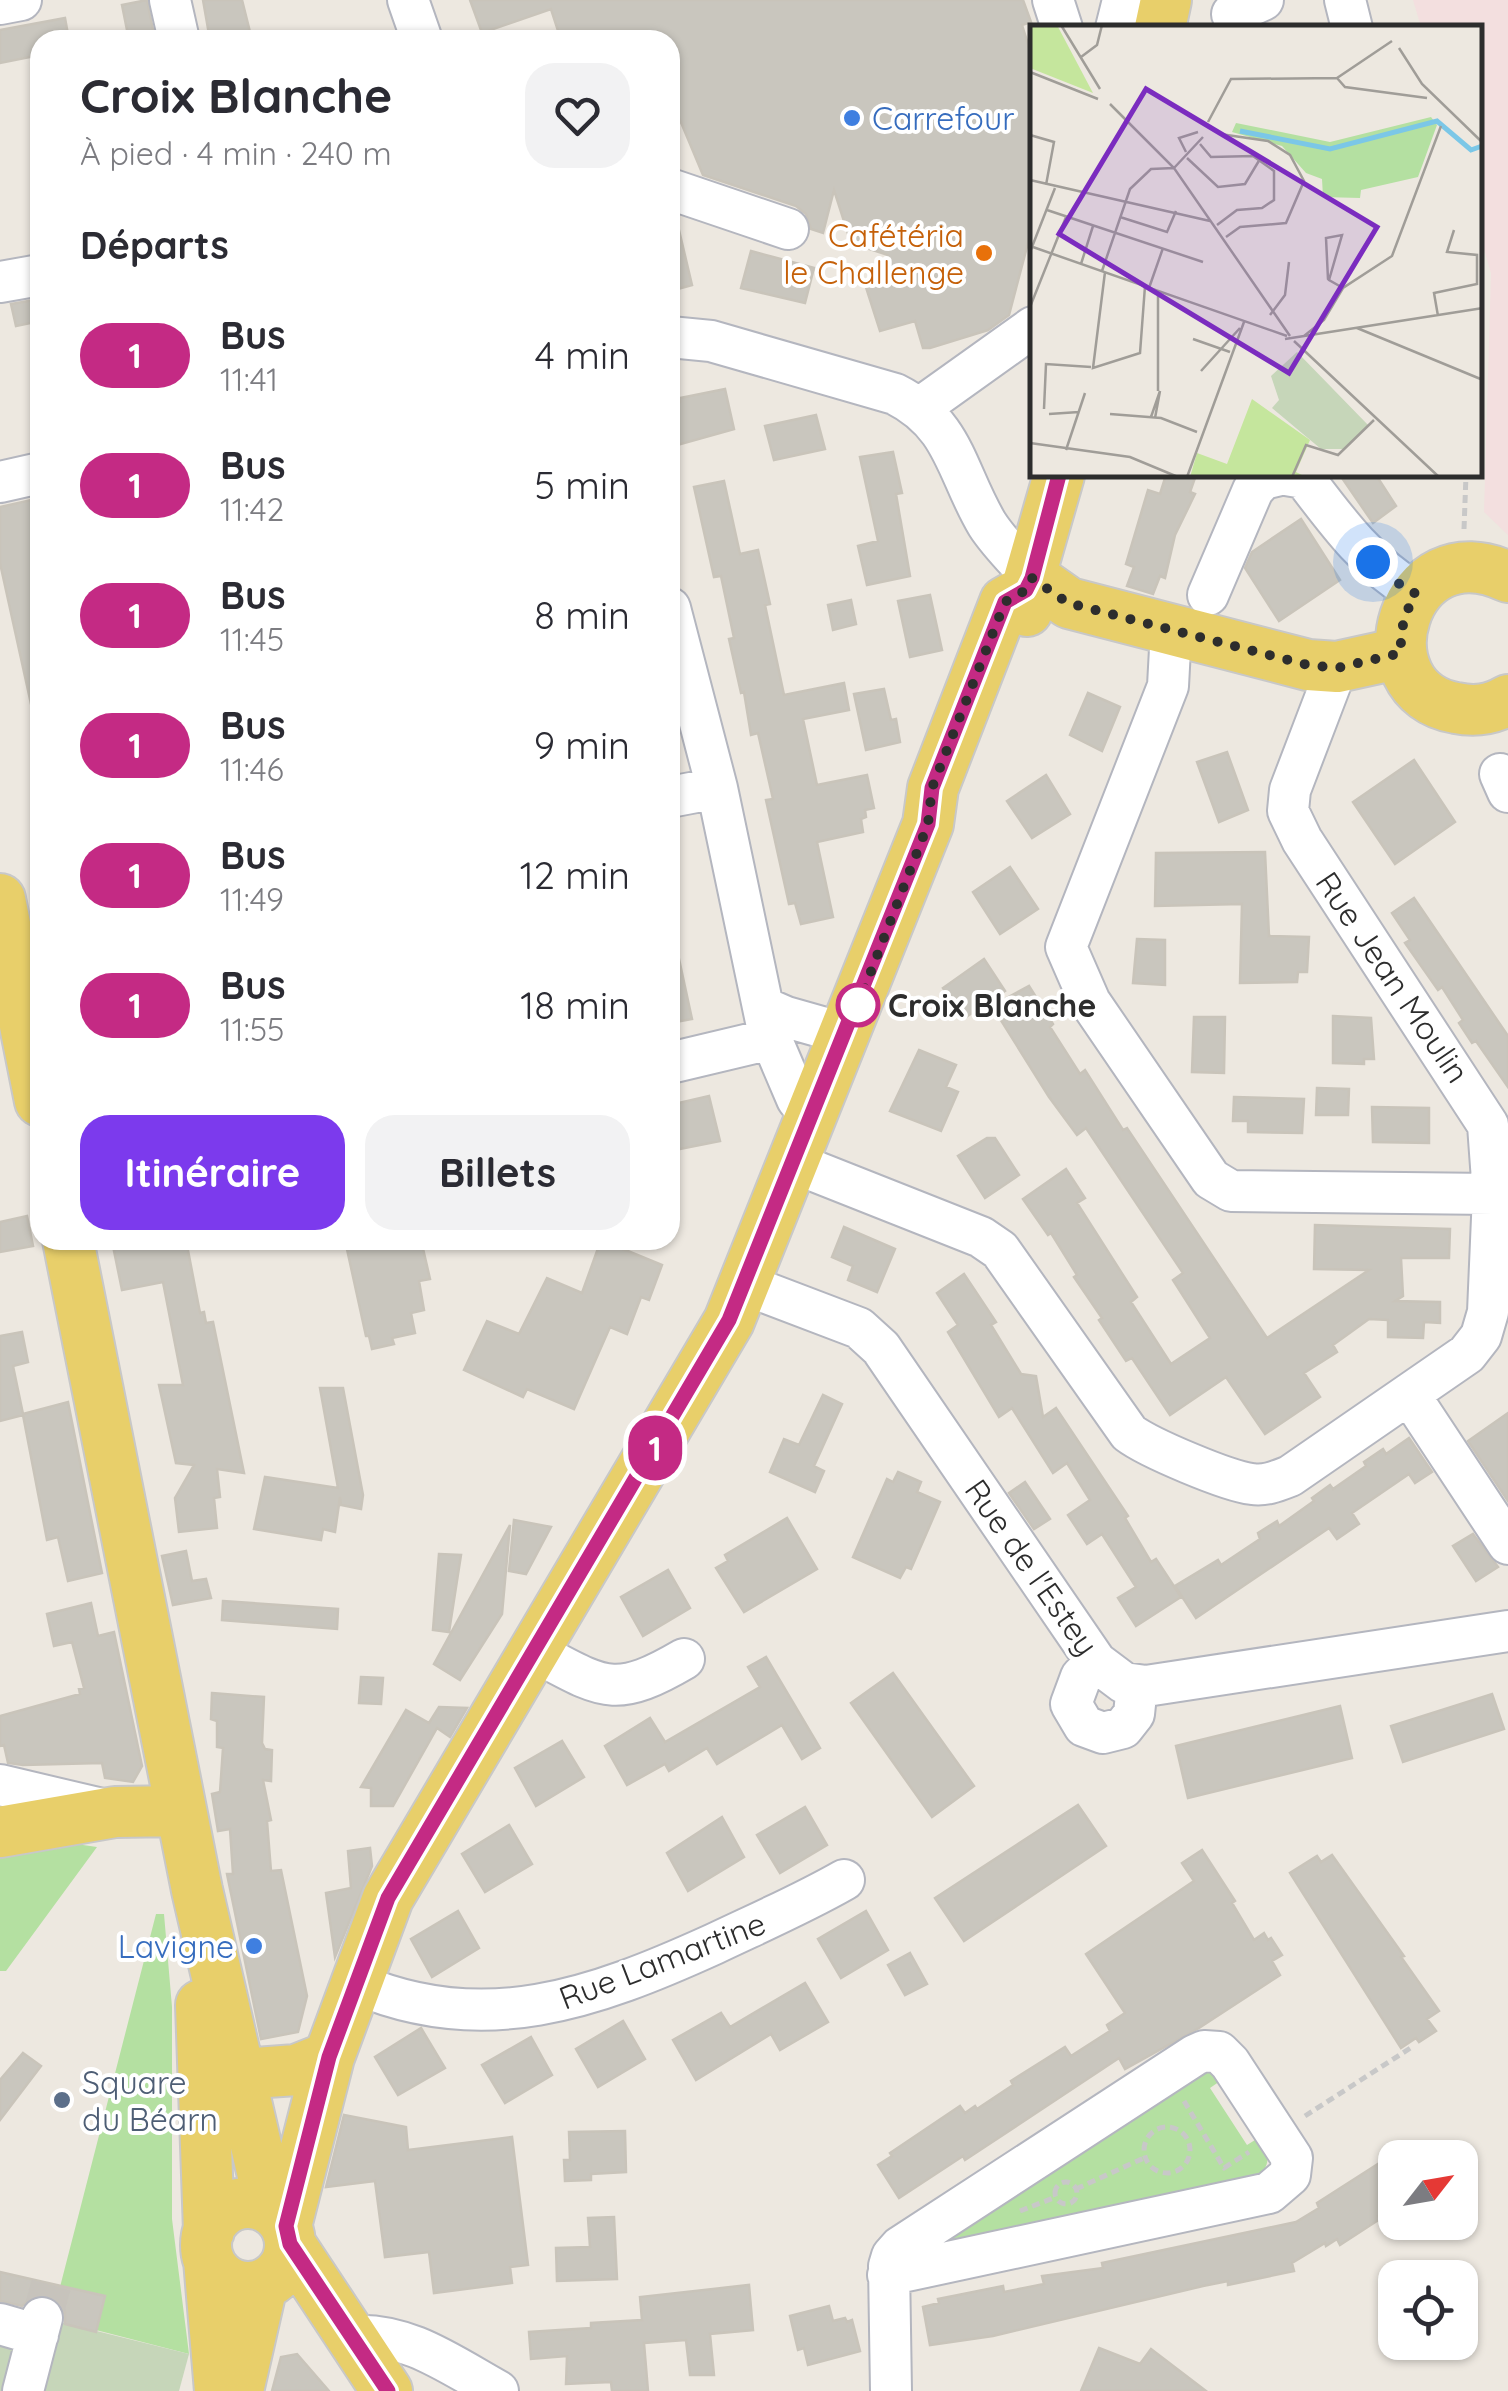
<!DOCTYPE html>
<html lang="fr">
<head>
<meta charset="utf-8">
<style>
  body { margin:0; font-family:Quicksand,sans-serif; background:#f2f2f3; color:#2b2b33; height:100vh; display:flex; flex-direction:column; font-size:38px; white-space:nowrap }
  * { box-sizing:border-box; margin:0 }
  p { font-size:32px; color:#7c7c81 }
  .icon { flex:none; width:55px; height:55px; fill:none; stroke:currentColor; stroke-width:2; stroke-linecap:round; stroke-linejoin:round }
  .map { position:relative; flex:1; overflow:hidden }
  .sheet { position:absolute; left:30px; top:30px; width:650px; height:1220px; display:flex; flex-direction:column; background:#fff; border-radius:30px; box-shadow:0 2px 8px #0004 }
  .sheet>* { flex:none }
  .badge { padding:0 20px; border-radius:32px; font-size:35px; line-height:65px }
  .needle { width:65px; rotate:59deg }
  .fabs { position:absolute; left:1378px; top:2140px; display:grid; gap:20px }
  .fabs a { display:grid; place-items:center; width:100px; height:100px; border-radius:20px; background:#fff; box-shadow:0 2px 8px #0004; font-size:50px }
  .you { position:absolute; width:50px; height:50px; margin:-25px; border:8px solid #fff; border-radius:50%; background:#1a73e8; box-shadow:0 0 0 15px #1a73e833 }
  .map>.badge { position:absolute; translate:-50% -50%; box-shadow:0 0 0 5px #fff }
  h2 { padding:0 50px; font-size:38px; line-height:90px }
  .round { display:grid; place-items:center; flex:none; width:105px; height:105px; border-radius:30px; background:#f2f2f3 }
  .head { display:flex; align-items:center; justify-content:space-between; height:170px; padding:0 50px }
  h1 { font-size:48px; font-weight:800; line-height:75px }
  .primary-button { display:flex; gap:20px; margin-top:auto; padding:20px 50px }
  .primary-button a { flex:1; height:115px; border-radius:30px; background:#7c3aed; color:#fff; font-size:40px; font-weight:800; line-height:115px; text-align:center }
  .primary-button a+a { background:#f2f2f3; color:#2b2b33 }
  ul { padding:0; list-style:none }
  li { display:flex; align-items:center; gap:30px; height:130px; padding:0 50px }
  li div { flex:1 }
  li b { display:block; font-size:38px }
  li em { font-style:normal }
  li .badge { min-width:110px; font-weight:700; text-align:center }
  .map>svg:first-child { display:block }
  .medical { fill:#f3dfdf }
  .green { fill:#b4e0a1 }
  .cemetery { fill:#c6d6b9 }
  .building { fill:#c9c6be; stroke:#c9c4ba; stroke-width:2.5 }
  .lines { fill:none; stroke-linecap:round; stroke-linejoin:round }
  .minor-tunnel { stroke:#c7c3bc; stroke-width:40; stroke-dasharray:40 20; stroke-linecap:butt }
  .minor-casing { stroke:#b4b6bf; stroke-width:44 }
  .major-casing { stroke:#c8c8c8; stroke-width:54 }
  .path { stroke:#c8c8c8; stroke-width:5; stroke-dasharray:8 5; stroke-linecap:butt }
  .minor { stroke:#fff; stroke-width:40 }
  .major { stroke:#e8cf6a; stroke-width:50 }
  .line-casing { stroke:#fff; stroke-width:22 }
  .line { stroke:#c42a84; stroke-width:15 }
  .walk { stroke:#2d2d2d; stroke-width:10; stroke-dasharray:0 18 }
  .shop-dot { fill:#3f7fe0; stroke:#fff; stroke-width:4 }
  .food-dot { fill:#e8710a; stroke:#fff; stroke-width:4 }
  .stop-dot { fill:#fff; stroke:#c42a84; stroke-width:5 }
  .service-dot { fill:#5c6f8a; stroke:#fff; stroke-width:4 }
  .labels { text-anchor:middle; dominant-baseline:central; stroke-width:8; stroke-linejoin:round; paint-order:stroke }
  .shop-label { font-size:32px; fill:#366cbe; stroke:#fff; text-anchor:start }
  .food-label { font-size:32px; fill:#c56008; stroke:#fff; text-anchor:end }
  .street-label { font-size:32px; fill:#2d2d2d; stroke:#fff }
  .stop-label { font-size:32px; font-weight:bold; fill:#2d2d2d; stroke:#fff; text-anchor:start }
  .service-label { font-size:32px; fill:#4e5e75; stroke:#fff; text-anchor:start }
  .inset-river { fill:none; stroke:#7bc7e7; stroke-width:5 }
  .inset-road { fill:none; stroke:#a09d98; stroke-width:2.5 }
  .view { fill:#7b2cbf; fill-opacity:0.15; stroke:#7b2cbf; stroke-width:5 }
  .inset-edge { fill:none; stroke:#2d2d2d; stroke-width:5 }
</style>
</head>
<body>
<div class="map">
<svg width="1508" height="2391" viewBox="0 0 1508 2391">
  <rect width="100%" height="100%" fill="#ede8e0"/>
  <path class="medical" d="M1413 0H1508V535L1484 512 1491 273 1480 236V28L1421 27Z"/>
  <path class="green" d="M62 1842 97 1847 6 1971H0V1855Z
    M156 1914H164L172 2007V2219L189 2354 96 2330 105 2296 60 2287Z
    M1207 2064 1226 2077 1210 2088 1247 2145 1263 2135C1267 2151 1273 2164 1258 2176L940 2248 936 2235Z"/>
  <path class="cemetery" d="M0 2307 189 2354 179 2391H0Z"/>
  <path class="building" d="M147 0 155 40H129L122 5Z
    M203 0H242L252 40H210Z
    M470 0H1023L1031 22 1022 25 1033 60V224L1009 315 988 330 930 348H923L915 321 880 331 864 281 879 285 888 255 851 243 834 190 823 233 811 229 806 214 796 206 703 175 670 96V40H561L551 9 482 33Z
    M65 18 69 40H40V55L0 63V30Z
    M678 226 692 285 670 291V227Z
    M751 251 814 268 805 303 741 288Z
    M40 299V321L16 326 11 304Z
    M725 389 734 429 674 446 670 405 680 402V398Z
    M816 415 825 449 774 460 765 426Z
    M893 452 902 493 896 494 910 576 867 585 858 546 878 541 860 457Z
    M1166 475H1196L1190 492 1195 494 1175 535 1165 578 1160 576 1153 594 1127 586 1134 567 1126 564 1148 490 1160 494Z
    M1340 475H1376L1396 506 1373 523Z
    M724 481 740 554 758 550 770 604 765 605 784 695 844 683 849 710 803 719 817 785 867 775 874 808 865 810 866 817 861 819 863 832 817 842 833 917 801 924 795 903 789 904 766 800 773 799 758 733 751 735 744 692 741 693 729 639 734 638 721 576 714 577 694 487Z
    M40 498V703L31 704 0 563V507Z
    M1301 519 1340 580 1279 621 1245 568 1252 552Z
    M930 595 942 650 910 657 898 601Z
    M851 600 856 624 833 630 828 605Z
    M884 689 891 720 896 719 900 742 866 750 854 694Z
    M1088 693 1120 707 1102 751 1070 735Z
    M1227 752 1248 810 1219 822 1197 762Z
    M1414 760 1455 822 1395 864 1353 802Z
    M1046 775 1070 814 1032 838 1007 801Z
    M1265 852 1269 936 1309 937 1307 972H1298L1297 982 1240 983 1242 904 1155 906 1156 853Z
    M1010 867 1038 909 1000 934 973 892Z
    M1414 898 1508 1036V1087L1476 1041 1472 1043 1459 1023 1463 1020 1442 987 1438 990 1405 943 1410 940 1392 913Z
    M1137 939 1165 940V985L1133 983Z
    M679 959 692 1019 670 1023V960Z
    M984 959 1005 991 963 1019 943 988Z
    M1029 986 1053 1024 1050 1027 1080 1074 1085 1070 1123 1130 1127 1128 1267 1338 1369 1270 1314 1269 1315 1225 1450 1229 1449 1258H1401L1403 1296 1395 1301 1440 1302V1323L1424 1322 1423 1338 1388 1337V1320L1369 1319 1333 1345 1337 1352 1304 1373 1320 1397 1265 1434 1226 1377 1170 1415 1132 1358 1126 1361 1099 1320 1102 1318 1074 1277 1077 1275 1051 1233 1048 1235 1023 1199 1066 1169 1085 1198 1077 1203 1137 1297 1131 1302 1171 1364 1210 1338 1173 1280 1183 1273 1086 1128 1077 1135 1049 1097 992 1006Z
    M1333 1016 1371 1018 1374 1059H1364V1064L1333 1063Z
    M1194 1017H1225L1224 1073 1192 1072Z
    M919 1050 956 1065 946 1087 958 1092 941 1131 890 1111Z
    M1317 1088 1349 1089 1348 1115H1316Z
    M709 1096 720 1141 670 1151V1105Z
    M1234 1097 1304 1099 1302 1133 1248 1132V1121H1233Z
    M1372 1107 1429 1108V1143L1373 1142Z
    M987 1138H995L1019 1175 985 1198 958 1156Z
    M27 1216 33 1246 0 1252V1222Z
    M844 1227 895 1249 877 1292 848 1280 853 1266 832 1257Z
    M140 1240H186L200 1313 204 1312 206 1323 213 1322 244 1473 217 1469 220 1497 214 1498 217 1528 179 1532 175 1498 194 1465 176 1463 159 1385H183L163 1282 122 1290 113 1246Z
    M345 1240H421L430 1279 419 1281 424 1310 411 1313 415 1333 392 1338 394 1344 372 1349 369 1336H366Z
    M601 1240 662 1265 649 1300 641 1297 627 1334 610 1327 574 1409 527 1389 523 1397 464 1370 487 1321 519 1334 547 1278 582 1293Z
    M964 1274 996 1322 991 1325 1021 1374 1036 1376 1043 1417 1056 1408 1128 1516 1125 1518 1151 1562 1156 1559 1181 1597 1136 1626 1118 1598 1136 1587 1102 1534 1087 1544 1068 1515 1090 1500 1067 1463 1053 1473 1012 1408 999 1417 948 1332 958 1325 937 1293Z
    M22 1332 28 1362 13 1366 23 1414 68 1402 102 1573 68 1581 58 1537 47 1540 23 1415 0 1421V1336Z
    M320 1388H343L363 1495 361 1509 341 1505 340 1497 335 1532 323 1529 321 1540 254 1529 265 1477 338 1488Z
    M823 1395 842 1404 814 1466 824 1471 815 1492 770 1472 784 1439 799 1445Z
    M1508 1413V1501L1468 1441Z
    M1409 1438 1432 1472 1415 1483 1409 1474 1352 1513 1359 1524 1337 1539 1329 1528 1196 1618 1175 1586 1218 1560 1221 1565 1260 1539 1258 1533 1277 1521 1279 1526 1314 1501 1312 1498 1330 1485 1333 1489 1366 1466 1364 1462 1383 1449 1386 1454Z
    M898 1472 921 1482 917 1492 940 1502 911 1569 906 1567 900 1578 853 1557 887 1479 893 1482Z
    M1025 1482 1050 1519 1034 1529 1009 1493Z
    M787 1518 817 1569 744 1612 716 1568 728 1561 725 1555Z
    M514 1520 551 1527 526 1574 509 1571Z
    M510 1525 502 1614 460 1680 434 1664Z
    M1473 1534 1498 1567 1476 1581 1453 1546Z
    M186 1551 192 1581 206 1579 211 1598 173 1605 162 1556Z
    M439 1554 461 1555 449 1632 433 1630Z
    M668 1570 690 1608 643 1636 621 1597Z
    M223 1601 338 1609 337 1629 222 1620Z
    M91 1603 98 1636 114 1632 142 1766 133 1782 105 1778 102 1763 23 1765 8 1763 4 1745 0 1746V1716L80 1694 79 1689 84 1688 72 1642 54 1646 47 1614Z
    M766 1657 820 1748 802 1759 782 1725 717 1764 707 1748 669 1771 665 1764 627 1785 605 1746 650 1718 665 1742 760 1687 748 1667Z
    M893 1673 974 1786 932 1817 851 1703Z
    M361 1677 383 1678 381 1704 359 1703Z
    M212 1693 264 1697 262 1743 265 1749 272 1750 271 1781 263 1780 271 1820 267 1821 271 1871 281 1870 307 1996 298 2032 261 2039 227 1874H233L230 1829 218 1831 212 1794 220 1792 223 1748 217 1747V1721L211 1719Z
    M1492 1694 1504 1729 1403 1762 1391 1726Z
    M1340 1706 1352 1758 1188 1798 1176 1746Z
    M439 1707 467 1708 450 1737 437 1728 393 1806H371V1788L361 1787 406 1710 429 1723Z
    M562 1741 584 1777 536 1806 515 1768Z
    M1078 1805 1106 1846 964 1941 935 1898Z
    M805 1807 827 1845 780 1873 757 1835Z
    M722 1817 744 1857 688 1891 667 1853Z
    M509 1825 532 1864 485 1892 462 1854Z
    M370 1848 372 1866 335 1957 326 1893 351 1888 348 1851Z
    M1202 1850 1235 1901 1232 1903 1254 1940 1264 1933 1268 1940 1271 1938 1282 1955 1272 1961 1280 1975 1199 2028 1125 2069 1119 2058 965 2160 963 2156 899 2198 878 2165 892 2156 890 2153 960 2106 965 2113 975 2106 977 2109 1013 2085 1011 2081 1065 2047 1071 2056 1110 2031 1107 2025 1125 2013 1086 1954 1194 1881 1182 1863Z
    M1332 1855 1404 1956 1401 1957 1439 2011 1427 2019 1436 2031 1419 2042 1416 2038 1401 2048 1290 1873 1317 1856 1321 1862Z
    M458 1911 479 1948 432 1977 411 1939Z
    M866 1911 888 1950 841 1978 818 1939Z
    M910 1953 927 1984 905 1995 888 1965Z
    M805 1983 828 2022 780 2050 771 2034 696 2080 673 2040 721 2013 730 2027Z
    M623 2021 645 2059 598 2087 576 2049Z
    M421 2028 445 2068 398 2095 375 2057Z
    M531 2037 552 2075 505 2103 482 2065Z
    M23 2053 41 2066 0 2120V2080Z
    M344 2115 406 2127 408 2150 512 2137 528 2265 510 2267 512 2283 434 2293 429 2252 385 2257 375 2181 326 2187Z
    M625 2131 626 2172 591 2174V2180L565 2181 564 2160H570L569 2132Z
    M1395 2153V2204L1378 2216 1380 2219 1340 2245 1337 2239 1326 2246 1325 2243 1292 2263 1294 2271 1228 2285V2281L1203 2286 993 2336 930 2345 923 2307 939 2303 938 2299 1003 2286 1004 2292 1044 2284 1042 2276 1103 2268 1102 2263 1296 2222 1319 2208 1317 2203Z
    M614 2217 617 2279 557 2281 556 2248 590 2247 588 2218Z
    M0 2272 105 2296 96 2332 65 2324V2311L59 2302 49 2295H35L22 2306 0 2301Z
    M749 2285 753 2330 710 2334 714 2375H690L686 2340 644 2343 648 2391H612L611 2382 566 2384 567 2356 531 2359 529 2332 591 2328V2323L642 2320 640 2297Z
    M829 2306 833 2321 845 2318 847 2322 852 2320 860 2351 808 2365 804 2348 798 2350 790 2316Z
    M1099 2348 1140 2364 1151 2349 1206 2391H1081Z
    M297 2354 329 2391H272L281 2357Z"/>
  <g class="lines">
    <path class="minor-tunnel" d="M42 2318 51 2285"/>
    <defs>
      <path id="minor" d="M170 0 179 40
        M408 0 422 40
        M1053 0 1062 28
        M1345 0 1352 28
        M0 4 21 0
        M1232 14 1263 0
        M1116 28 1123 0
        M670 189 788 229
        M0 282 40 275
        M670 337 711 341 895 394C955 424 956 472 987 524 999 543 1017 560 1032 577
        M921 407 1033 327
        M1286 475 1304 478C1338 523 1368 564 1416 593
        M0 482 40 473
        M1208 595 1253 490 1263 479 1280 475
        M670 608 717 788 768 1031 797 1099 812 1118
        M1171 630 1168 686 1066 947 1090 1002 1211 1179 1231 1191 1493 1194
        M1500 774 1508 792
        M670 797 717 788
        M763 1007 786 1017 846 1034
        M670 1063 771 1039
        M794 1163 981 1237 1000 1250 1129 1433C1149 1448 1227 1481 1252 1484 1266 1486 1277 1481 1290 1476L1467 1354 1481 1336 1488 1312 1493 1194 1488 1125 1302 840 1288 811 1290 790 1337 667
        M746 1285 859 1328 881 1348 1096 1662 1124 1683 1146 1686 1508 1631
        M1409 1394 1508 1544
        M535 1652C603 1688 614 1700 684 1659
        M1096 1662 1081 1677 1071 1704 1084 1726 1103 1733 1123 1728 1134 1714 1137 1685
        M0 1785 106 1810
        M355 1983C483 2039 595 1998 714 1944 758 1923 802 1904 844 1880
        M888 2275 1269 2193 1290 2175 1292 2158 1230 2063 1219 2052 1204 2051 1195 2055 900 2247 892 2256 889 2266 891 2391
        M0 2324 38 2335
        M352 2336C407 2332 451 2365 498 2391
        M23 2391 42 2318"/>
      <path id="major" d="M1160 28 1166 0
        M1032 577 1069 603 1308 665 1337 667 1401 653
        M1508 577C1402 526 1357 691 1456 708 1475 712 1491 710 1508 700
        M1027 611 1026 590 1059 475
        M0 899 40 1101
        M68 1240 197 1890 271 2210
        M0 1832 115 1812 181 1811
        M201 2005 209 2231
        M239 2074 296 2070 329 2057
        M206 2245a42 42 0 1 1 84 0a42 42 0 1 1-84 0Z
        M286 2226 329 2057 388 1898 729 1321 928 824 933 788 1005 602 1026 590
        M290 2244 387 2391
        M209 2260 220 2391
        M238 2391 262 2285"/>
    </defs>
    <use href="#minor" class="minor-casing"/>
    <use href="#major" class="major-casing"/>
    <path class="path" d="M1464 529 1466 475
      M1184 2101 1224 2168 1249 2152
      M1305 2116 1412 2047
      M1144 2150a23 23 0 1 1 46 0a23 23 0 1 1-46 0Z
      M1055 2193a11 11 0 1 1 22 0a11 11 0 1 1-22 0Z
      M1076 2189 1146 2157
      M1020 2211 1056 2197"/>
    <use href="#minor" class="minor"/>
    <use href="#major" class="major"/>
  </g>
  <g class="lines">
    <defs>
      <path id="line" d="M388 2391 290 2244 286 2226 329 2057 388 1898 729 1320 928 824 932 788 1005 602 1026 590 1032 578 1059 475"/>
    </defs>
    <use href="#line" class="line-casing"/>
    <use href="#line" class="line"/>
    <path class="walk" d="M858 1005 928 824 932 788 1005 602 1026 590 1032 578 1068 603 1308 665 1337 668 1401 653C1400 630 1404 614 1416 594L1393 580 1373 562"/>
  </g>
  <g class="shop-dot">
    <circle cx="852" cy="118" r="10"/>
    <circle cx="254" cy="1946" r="10"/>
  </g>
  <circle class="food-dot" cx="984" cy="253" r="10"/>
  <circle class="stop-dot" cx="858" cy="1005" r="20"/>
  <circle class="service-dot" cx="62" cy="2100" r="10"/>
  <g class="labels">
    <g class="shop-label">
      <text x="872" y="118">Carrefour</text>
      <text x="234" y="1946" text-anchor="end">Lavigne</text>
    </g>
    <g class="food-label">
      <text x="964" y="235">Cafétéria<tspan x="964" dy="37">le Challenge</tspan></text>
    </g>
    <g class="street-label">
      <text transform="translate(1393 977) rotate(56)">Rue Jean Moulin</text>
      <text transform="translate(1032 1567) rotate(55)">Rue de l'Estey</text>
      <text transform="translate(662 1960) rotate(-21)">Rue Lamartine</text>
    </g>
    <g class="stop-label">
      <text x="888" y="1005">Croix Blanche</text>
    </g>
    <g class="service-label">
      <text x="82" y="2082">Square<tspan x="82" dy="37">du Béarn</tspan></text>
    </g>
  </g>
  <g transform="translate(1030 25)">
    <rect width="452" height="452" fill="#ede8e0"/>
    <path d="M401 92 407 100 388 152 331 165 330 173 293 172 292 154 276 148 252 121 202 107 206 98 300 117Z" fill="#b4e0a1"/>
    <path d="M267 327 338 400 314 424H291L242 383 249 375 241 351Z" fill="#c6d6b9"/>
    <path d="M0 0H27L63 68 0 43ZM222 374 280 415 266 447 276 452H160L167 428 197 439Z" fill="#c5e69d"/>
    <path class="inset-river" d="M210 106 300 124 407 96 441 125 452 121"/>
    <path class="inset-road" d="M31 0 70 64M369 23 392 59 453 118M51 32 67 20 72 0M0 47 68 74M307 53 315 62 397 73M80 79 144 143 260 311M178 97 201 54 307 53 362 16M190 109 238 116 260 130 274 156 256 198 210 202 196 212M0 110 24 117 16 160M170 119 181 132 223 131 244 146V175L232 183 207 185 187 200M156 127 149 113 168 107M157 133 188 162 215 159 230 134M144 143 173 112M0 155 180 196M17 185 173 237M90 192 137 207 146 186M0 221 257 311M0 227 25 163M51 239 63 201M72 246 100 164 121 144 144 143M75 247 63 343 110 328 115 261M299 255 312 210 296 213 298 254 299 255 313 263M119 263 133 223M128 271V366M0 282 36 192M240 290 255 270 259 237M408 291 404 268 447 259V230L417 227 424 205M327 303 453 355M274 311 294 295 313 263 362 231 411 101M163 314 200 327M255 314 453 283M264 316 409 452M171 346 210 303M14 384 16 339 61 342M19 389 49 387M80 389 131 393 167 407M121 392 130 366 125 393M0 418 100 432 148 452M36 425 55 368M157 452 214 297M262 452 276 420 308 430 344 395"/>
    <path class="view" d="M116 64 347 202 259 348 29 209Z"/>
    <rect width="452" height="452" class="inset-edge"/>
  </g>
</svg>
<div class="fabs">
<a><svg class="needle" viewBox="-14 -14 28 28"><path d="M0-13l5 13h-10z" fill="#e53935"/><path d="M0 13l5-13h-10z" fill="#7c7c81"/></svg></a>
<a><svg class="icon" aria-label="locate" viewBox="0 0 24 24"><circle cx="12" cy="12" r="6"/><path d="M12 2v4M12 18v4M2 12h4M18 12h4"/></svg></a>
</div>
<div class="you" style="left:1373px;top:562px"></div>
<b class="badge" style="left:655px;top:1448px;background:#c42a84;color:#fff">1</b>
<section class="sheet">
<div class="head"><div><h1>Croix Blanche</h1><p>À pied · 4 min · 240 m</p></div><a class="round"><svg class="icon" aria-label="heart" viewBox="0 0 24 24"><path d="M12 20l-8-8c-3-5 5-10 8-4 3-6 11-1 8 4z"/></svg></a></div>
<h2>Départs</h2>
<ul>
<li><span class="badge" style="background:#c42a84;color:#fff">1</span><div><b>Bus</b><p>11:41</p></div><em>4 min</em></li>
<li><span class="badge" style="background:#c42a84;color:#fff">1</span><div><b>Bus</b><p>11:42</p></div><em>5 min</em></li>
<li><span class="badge" style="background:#c42a84;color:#fff">1</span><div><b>Bus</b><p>11:45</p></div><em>8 min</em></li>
<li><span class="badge" style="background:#c42a84;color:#fff">1</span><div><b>Bus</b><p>11:46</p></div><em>9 min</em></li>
<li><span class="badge" style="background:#c42a84;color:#fff">1</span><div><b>Bus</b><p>11:49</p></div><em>12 min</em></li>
<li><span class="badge" style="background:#c42a84;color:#fff">1</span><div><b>Bus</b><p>11:55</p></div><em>18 min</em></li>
</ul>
<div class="primary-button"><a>Itinéraire</a><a>Billets</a></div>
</section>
</div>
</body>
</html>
